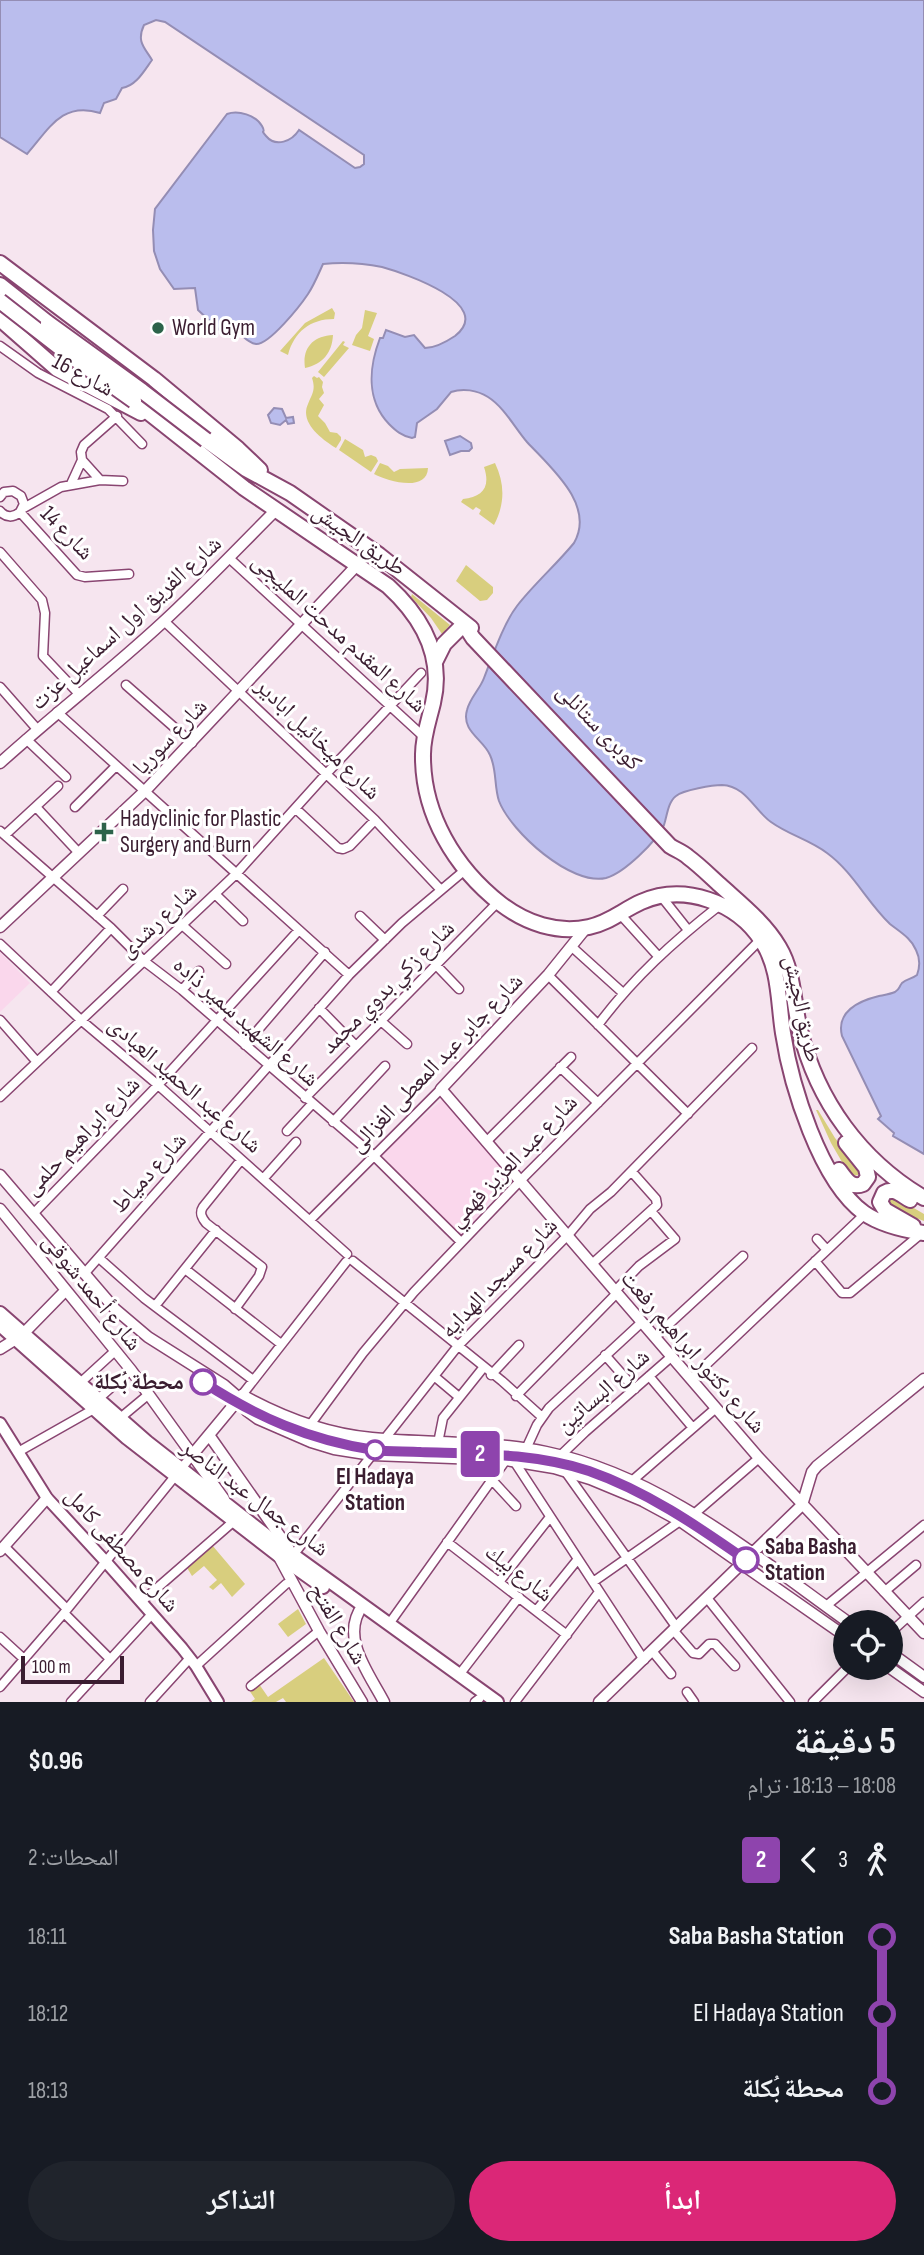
<!DOCTYPE html>
<html lang="ar">
<head>
<meta charset="utf-8">
<style>
  body { margin:0; font-family:"Sofia Sans Condensed","Noto Naskh Arabic",sans-serif; background:#20242c; color:#f1f3f6; direction:rtl; height:100vh; display:flex; flex-direction:column; font-size:26px; white-space:nowrap }
  * { box-sizing:border-box; margin:0 }
  p { font-size:23px; color:#9ea1a6 }
  .icon { flex:none; width:38px; height:38px; fill:none; stroke:currentColor; stroke-width:2; stroke-linecap:round; stroke-linejoin:round }
  .map { position:relative; height:1702px; overflow:hidden; direction:ltr }
  .panel { display:flex; flex-direction:column; background:#171b24; flex:1 }
  .panel>* { flex:none }
  .badge { padding:0 14px; border-radius:5px; font-size:24px; line-height:46px }
  .buttons { position:absolute; left:833px; top:1610px; display:grid; gap:14px }
  .buttons a { display:grid; place-items:center; width:70px; height:70px; border-radius:50%; background:#171b24; box-shadow:0 7px 28px #0002; font-size:35px }
  .scale { position:absolute; left:21px; bottom:18px; width:103px; box-sizing:border-box; padding-left:7px; border:4px solid #3a1d30; border-top:0; font-size:19px; line-height:24px; white-space:nowrap; color:#3a1d30; -webkit-text-stroke:5px #fff; paint-order:stroke }
  .map>.badge { position:absolute; translate:-50% -50%; box-shadow:0 0 0 4px #fff }
  .legs { display:flex; align-items:center; gap:10px; height:77px; padding:0 28px; font-size:23px }
  .legs p { margin-inline-start:auto }
  .summary { display:flex; align-items:center; justify-content:space-between; height:119px; padding:0 28px }
  h1 { font-size:38px; font-weight:700; line-height:52px }
  .primary-button { display:flex; gap:14px; margin-top:auto; padding:14px 28px }
  .primary-button a { flex:1; height:80px; border-radius:42px; background:#db2777; color:#fff; font-size:28px; font-weight:700; line-height:80px; text-align:center }
  .primary-button a+a { background:#20242c; color:#f1f3f6 }
  ul { padding:0 28px; list-style:none }
  li { display:flex; align-items:center; gap:24px; height:77px; font-size:26px }
  li i { display:grid; place-items:center; width:10px; height:100%; margin:0 9px; background:currentColor }
  li i::after { content:''; width:18px; height:18px; margin:-9px; border:5px solid; border-radius:50%; background:#171b24 }
  li p { margin-inline-start:auto }
  li:first-child i { background:linear-gradient(#0000 50%,currentColor 0) }
  li:last-child i { background:linear-gradient(currentColor 50%,#0000 0) }
  .map>svg:first-child { display:block }
  .built { fill:#fad7ec }
  .green { fill:#d8ce7e }
  .water { fill:#babded; stroke:#948db4; stroke-width:2 }
  .lines { fill:none; stroke-linecap:round; stroke-linejoin:round }
  .minor-casing { stroke:#894571; stroke-width:11 }
  .tertiary-casing { stroke:#894571; stroke-width:13 }
  .secondary-casing { stroke:#894571; stroke-width:14 }
  .primary-casing { stroke:#894571; stroke-width:16 }
  .trunk-casing { stroke:#894571; stroke-width:18 }
  .minor { stroke:#fff; stroke-width:8 }
  .tertiary { stroke:#fff; stroke-width:10 }
  .secondary { stroke:#fff; stroke-width:10 }
  .primary { stroke:#fff; stroke-width:12 }
  .trunk { stroke:#fff; stroke-width:14 }
  .trunk-bridge-casing { stroke:#894571; stroke-width:18; stroke-linecap:butt }
  .trunk-bridge { stroke:#fff; stroke-width:14 }
  .line-1-casing { stroke:#fff; stroke-width:16 }
  .line-1 { stroke:#8e44ad; stroke-width:10 }
  .poi-dot { fill:#2c634a; stroke:#fff; stroke-width:2.5 }
  .stop-1-dot { fill:#fff; stroke:#8e44ad; stroke-width:3.5 }
  .labels { text-anchor:middle; dominant-baseline:central; stroke-width:6; stroke-linejoin:round; paint-order:stroke }
  .poi-label { font-size:23px; fill:#3a1d30; stroke:#fff; text-anchor:start }
  .street-label { font-size:23px; fill:#3a1d30; stroke:#fff }
  .stop-label { font-size:23px; font-weight:bold; fill:#3a1d30; stroke:#fff; text-anchor:end }
</style>
</head>
<body>
<div class="map">
<svg width="924" height="1702" viewBox="0 0 924 1702">
  <rect width="100%" height="100%" fill="#f6e5ef"/>
  <path class="built" d="M0 952 30 983 0 1012Z
    M444 1098 509 1178 460 1238 381 1154Z"/>
  <path class="green" d="M332 308 335 313 334 319C310 319 294 332 288 355L280 351 305 323Z
    M365 310 377 313 368 336 374 339 370 351 352 345 356 335 362 328Z
    M333 335C332 353 323 364 305 368 302 348 313 336 333 335Z
    M343 341 345 342 343 345 349 348 324 377 318 372Z
    M314 376 317 378 319 377 323 382 322 387 324 393 319 399 324 405 318 416 325 423 330 432 337 433 341 437V440L336 448C323 440 299 423 308 404 312 394 316 390 312 378Z
    M345 439 363 450 365 457 371 455 376 457 378 461 371 472 339 450Z
    M380 463 388 466 394 472 400 469 428 468C427 493 387 481 374 474Z
    M495 463C505 484 505 504 494 525L479 514 481 510 476 507 473 510 461 502 463 499C482 497 491 488 484 467Z
    M466 565 493 587V593L487 600 480 601 456 581Z
    M412 594 450 625 442 634 431 618 411 597Z
    M816 1110H818L835 1138 859 1168 858 1175 852 1176 849 1174 831 1143Z
    M895 1197 924 1214V1221L892 1209 889 1203 891 1199Z
    M212 1545 245 1584 232 1597 221 1583 213 1590 209 1587 217 1580 204 1566 192 1576 186 1566Z
    M298 1609 306 1624 288 1637 278 1624Z
    M324 1658 354 1702H286L283 1698 276 1702H251L255 1699 249 1690 259 1684 268 1697Z"/>
  <path class="water" d="M0 0H924V1154L893 1136 894 1133 878 1119 881 1116 842 1036C836 1012 858 1001 879 996 884 995 891 994 895 992 901 988 898 988 902 983 906 979 912 979 917 975 920 967 920 958 916 950 911 938 900 932 890 924 867 902 853 872 827 853 810 840 789 835 771 822 754 810 746 786 722 785 713 785 683 790 676 796 668 802 667 816 664 825 656 842 624 873 606 878 571 886 511 832 499 801 494 786 497 770 490 755 483 739 461 731 467 710 470 698 480 689 484 678 492 658 503 624 517 606 534 584 556 565 574 543 596 505 550 467 527 442 515 428 504 407 488 397 477 390 463 388 451 392L437 409 417 423 415 437 412 438C402 436 396 431 389 424 366 400 369 367 380 338H383L386 330 405 337 414 335 425 348C436 348 446 342 455 336 496 304 404 273 382 267 362 263 343 262 323 264 318 275 314 285 308 294 300 306 269 345 256 344 248 343 243 336 237 331L225 335 198 310 195 288 174 289 160 269 154 251 153 230 155 209 227 114C238 110 256 115 262 126 267 135 259 128 266 136 276 148 292 141 299 130L355 168 360 167 364 164V155L165 22 156 20 144 25C136 42 145 48 152 60 144 71 136 86 122 88L116 99 104 103 100 113C62 101 49 129 27 154L0 137Z
    M274 408 282 409 286 418 293 417 294 423 288 424 286 420 280 425 271 423 268 415Z
    M460 436 471 443 472 448 469 451H461L450 455 445 441Z"/>
  <g class="lines">
    <defs>
      <path id="minor" d="M0 346 38 373 108 409 142 444
        M82 460 100 480
        M71 484 82 460 81 452 84 445 117 416
        M0 497 4 492 13 491 21 496 24 504 20 512C13 518 6 518 0 511
        M22 509 61 487 100 480 123 481
        M20 512 77 575 85 577 129 574
        M0 552 42 600 45 613 43 656 79 694
        M229 558 424 737
        M164 621 375 820 441 890
        M126 685 192 743
        M0 687 37 729
        M57 712 349 975
        M26 739 66 777
        M36 807 79 853
        M75 807 116 766
        M296 809 338 848 343 849 350 846 375 820
        M0 831 111 928 144 961 182 990 374 1156 461 1242
        M5 835 58 786
        M215 894 243 921
        M661 896 688 930
        M620 914 658 956
        M97 916 123 889
        M360 916 385 940
        M181 924 226 964
        M0 944 82 1021 158 1085 347 1254
        M572 947 623 993
        M436 965 459 989
        M548 975 688 1114
        M182 990 199 971
        M51 992 111 928
        M319 1008 356 1046
        M0 1020 37 1062
        M381 1021 407 1044
        M598 1025C633 978 674 941 720 905
        M245 1045 325 952
        M560 1067 598 1103
        M0 1097 236 874 327 773 421 673
        M305 1098 498 902
        M333 1122 385 1066
        M287 1131 312 1104
        M486 1142 571 1057
        M263 1179 296 1142
        M33 1214 158 1085 299 930
        M310 1220 441 1089
        M817 1239 827 1250
        M99 1258 144 1298 253 1380
        M353 1261 502 1381 542 1417
        M815 1261 842 1293H850L922 1233
        M592 1264 657 1205 656 1199 632 1172
        M185 1269 281 1344
        M84 1274 349 975 402 923 465 870
        M615 1291 639 1266 675 1239 651 1211
        M155 1306 216 1230
        M235 1309 259 1276 262 1267 206 1223C202 1218 199 1213 203 1207L241 1160
        M655 1337 743 1256
        M605 1355 635 1389
        M491 1375 519 1345
        M434 1376 459 1397
        M649 1376 693 1428
        M691 1379 865 1214
        M79 1384 115 1351
        M242 1395 346 1262
        M516 1396 617 1293
        M97 1400 131 1370
        M119 1419 149 1394
        M310 1425 363 1353 414 1292 520 1181 761 939
        M438 1443 443 1418 483 1368
        M526 1449 537 1425 549 1408 642 1322
        M18 1452 94 1409
        M560 1456 585 1432 671 1357
        M514 1461 644 1660
        M565 1471 677 1628
        M492 1480 516 1506
        M633 1480 716 1408
        M694 1514 759 1458
        M447 1542 567 1635
        M4 1546 67 1609
        M294 1554 457 1347 569 1234 590 1209 611 1192 752 1048
        M499 1582 550 1517
        M593 1582 680 1521
        M884 1592 916 1565
        M707 1598 790 1702
        M141 1602 234 1521
        M826 1606 924 1525
        M536 1611 578 1559
        M64 1613 110 1659
        M389 1624 506 1460
        M674 1631 693 1653 699 1654 709 1644H715L735 1666
        M891 1632 924 1602
        M0 1637 24 1659
        M653 1652 671 1674
        M196 1666 286 1584 291 1582
        M459 1675 519 1597
        M251 1686 319 1631
        M0 1687 64 1613 193 1454
        M687 1692 694 1702
        M71 1702 152 1614
        M150 1702 190 1658
        M475 1702 479 1699
        M515 1702 599 1592
        M813 1702 847 1668"/>
      <path id="tertiary" d="M0 763C53 715 109 672 162 623 201 587 238 548 276 510
        M0 927 145 791 357 565
        M586 928 548 975 441 1089 759 1458 924 1633
        M0 1175 115 1309 148 1337 224 1385 239 1398 247 1411 258 1419 311 1442 334 1449 372 1455 506 1460 554 1468 590 1479 643 1501 680 1521 845 1636
        M0 1209 131 1370 224 1499
        M23 1334 66 1290
        M0 1349 16 1339
        M209 1435 289 1549
        M193 1454 242 1395C282 1417 326 1434 372 1438 429 1444 489 1440 546 1452 661 1476 754 1555 848 1622
        M0 1551 47 1498
        M279 1557 319 1631 362 1702
        M363 1605C339 1637 369 1673 384 1702
        M891 1653 924 1677
        M890 1668 924 1692
        M599 1702 802 1505 812 1472 817 1466 924 1379"/>
      <path id="secondary" d="M0 1423 47 1498 106 1562 182 1648 196 1666 218 1702"/>
      <path id="primary" d="M0 1313 147 1442 267 1536 497 1702
        M0 1325 127 1438 278 1555 323 1587"/>
      <path id="trunk" d="M0 263 154 379 238 449 260 470
        M0 285 48 323
        M0 319 57 369 141 413
        M134 401 244 488 388 586C422 617 444 656 433 703 429 720 423 736 423 754 422 814 455 868 501 904 526 923 557 934 589 927 609 923 623 910 641 902 684 883 737 902 762 941 780 969 778 1001 783 1033 791 1085 820 1181 864 1213 881 1225 904 1230 924 1233
        M206 440 246 469 290 493 379 555 471 628
        M464 624 473 638 670 846C676 850 683 852 688 857 699 865 710 876 720 885 741 904 765 923 779 947 794 972 793 1002 800 1030 817 1101 861 1161 924 1198
        M435 662 444 644 464 624
        M839 1170C846 1179 851 1189 863 1184L868 1177 866 1168 846 1143
        M910 1200C901 1195 894 1187 884 1193L880 1202 885 1210 913 1226"/>
    </defs>
    <use href="#minor" class="minor-casing"/>
    <use href="#tertiary" class="tertiary-casing"/>
    <use href="#secondary" class="secondary-casing"/>
    <use href="#primary" class="primary-casing"/>
    <use href="#trunk" class="trunk-casing"/>
    <use href="#minor" class="minor"/>
    <use href="#tertiary" class="tertiary"/>
    <use href="#secondary" class="secondary"/>
    <use href="#primary" class="primary"/>
    <use href="#trunk" class="trunk"/>
    <defs>
      <path id="trunk-bridge" d="M0 301 68 354 134 401
        M48 323 142 391 206 440"/>
    </defs>
    <use href="#trunk-bridge" class="trunk-bridge-casing"/>
    <use href="#trunk-bridge" class="trunk-bridge"/>
  </g>
  <g class="lines">
    <defs>
      <path id="line-1" d="M203 1382C257 1417 309 1440 374 1450 389 1452 406 1451 421 1452 477 1454 535 1453 589 1471 646 1491 696 1525 746 1560"/>
    </defs>
    <use href="#line-1" class="line-1-casing"/>
    <use href="#line-1" class="line-1"/>
  </g>
  <g class="poi-dot">
    <circle cx="158" cy="328" r="7"/>
    <path d="M100.5 821.5h7v7h7v7h-7v7h-7v-7h-7v-7h7z"/>
  </g>
  <g class="stop-1-dot">
    <circle cx="203" cy="1382" r="12"/>
    <circle cx="375" cy="1450" r="9"/>
    <circle cx="746" cy="1560" r="12"/>
  </g>
  <g class="labels">
    <g class="poi-label">
      <text x="172" y="328">World Gym</text>
      <text x="120" y="819">Hadyclinic for Plastic<tspan x="120" dy="26">Surgery and Burn</tspan></text>
    </g>
    <g class="street-label">
      <text transform="translate(83 375) rotate(28)">شارع 16</text>
      <text transform="translate(67 533) rotate(46)">شارع 14</text>
      <text transform="translate(359 540) rotate(35)">طريق الجيش</text>
      <text transform="translate(126 623) rotate(-42)">شارع الفريق اول اسماعيل عزت</text>
      <text transform="translate(339 633) rotate(42)">شارع المقدم مدحت المليجى</text>
      <text transform="translate(599 727) rotate(46)">كوبرى ستانلى</text>
      <text transform="translate(170 737) rotate(-46)">شارع سوريا</text>
      <text transform="translate(318 739) rotate(44)">شارع ميخائيل ابادير</text>
      <text transform="translate(158 921) rotate(-43)">شارع رشدى</text>
      <text transform="translate(388 987) rotate(-45)">شارع زكي بدوي محمد</text>
      <text transform="translate(802 1009) rotate(78)">طريق الجيش</text>
      <text transform="translate(246 1022) rotate(41)">شارع الشهيد سمير ذاده</text>
      <text transform="translate(436 1063) rotate(-46)">شارع جابر عبد المعطى الغزالى</text>
      <text transform="translate(185 1085) rotate(41)">شارع عبد الحميد العبادى</text>
      <text transform="translate(82 1136) rotate(-46)">شارع ابراهيم حلمى</text>
      <text transform="translate(513 1161) rotate(-46)">شارع عبد العزيز فهمي</text>
      <text transform="translate(149 1173) rotate(-48)">شارع دمياط</text>
      <text transform="translate(499 1278) rotate(-46)">شارع مسجد الهدايه</text>
      <text transform="translate(92 1292) rotate(51)">شارع أحمد شوقى</text>
      <text transform="translate(693 1352) rotate(49)">شارع دكتور ابراهيم رفعت</text>
      <text transform="translate(603 1391) rotate(-41)">شارع البساتين</text>
      <text transform="translate(255 1498) rotate(37)">شارع جمال عبد الناصر</text>
      <text transform="translate(122 1550) rotate(48)">شارع مصطفى كامل</text>
      <text transform="translate(519 1573) rotate(38)">شارع بيك</text>
      <text transform="translate(338 1624) rotate(59)">شارع الفتح</text>
    </g>
    <g class="stop-label">
      <text x="184" y="1382">محطة بُكلة</text>
      <text x="375" y="1477" text-anchor="middle">El Hadaya<tspan x="375" dy="26">Station</tspan></text>
      <text x="765" y="1547" text-anchor="start">Saba Basha<tspan x="765" dy="26">Station</tspan></text>
    </g>
  </g>
</svg>
<div class="buttons">
<a><svg class="icon" aria-label="locate" viewBox="0 0 24 24"><circle cx="12" cy="12" r="6"/><path d="M12 2v4M12 18v4M2 12h4M18 12h4"/></svg></a>
</div>
<div class="scale">100 m</div>
<b class="badge" style="left:480px;top:1454px;background:#8e44ad;color:#fff">2</b>
</div>
<section class="panel">
<div class="summary"><div><h1>5 دقيقة</h1><p>18:08 – 18:13 · ترام</p></div><b>$0.96</b></div>
<div class="legs"><svg class="icon" aria-label="walk" viewBox="0 0 24 24"><circle cx="13" cy="4" r="2"/><path d="M13 8l-2 6 4 7M11 14l-3 7M7 12l3-4h3l4 4"/></svg>3<svg class="icon" aria-label="back" viewBox="0 0 24 24"><path d="M15 5l-7 7 7 7"/></svg><b class="badge" style="background:#8e44ad;color:#fff">2</b><p>المحطات: 2</p></div>
<ul>
<li><i style="color:#8e44ad"></i><b>Saba Basha Station</b><p>18:11</p></li>
<li><i style="color:#8e44ad"></i><span>El Hadaya Station</span><p>18:12</p></li>
<li><i style="color:#8e44ad"></i><b>محطة بُكلة</b><p>18:13</p></li>
</ul>
<div class="primary-button"><a>ابدأ</a><a>التذاكر</a></div>
</section>
</body>
</html>
